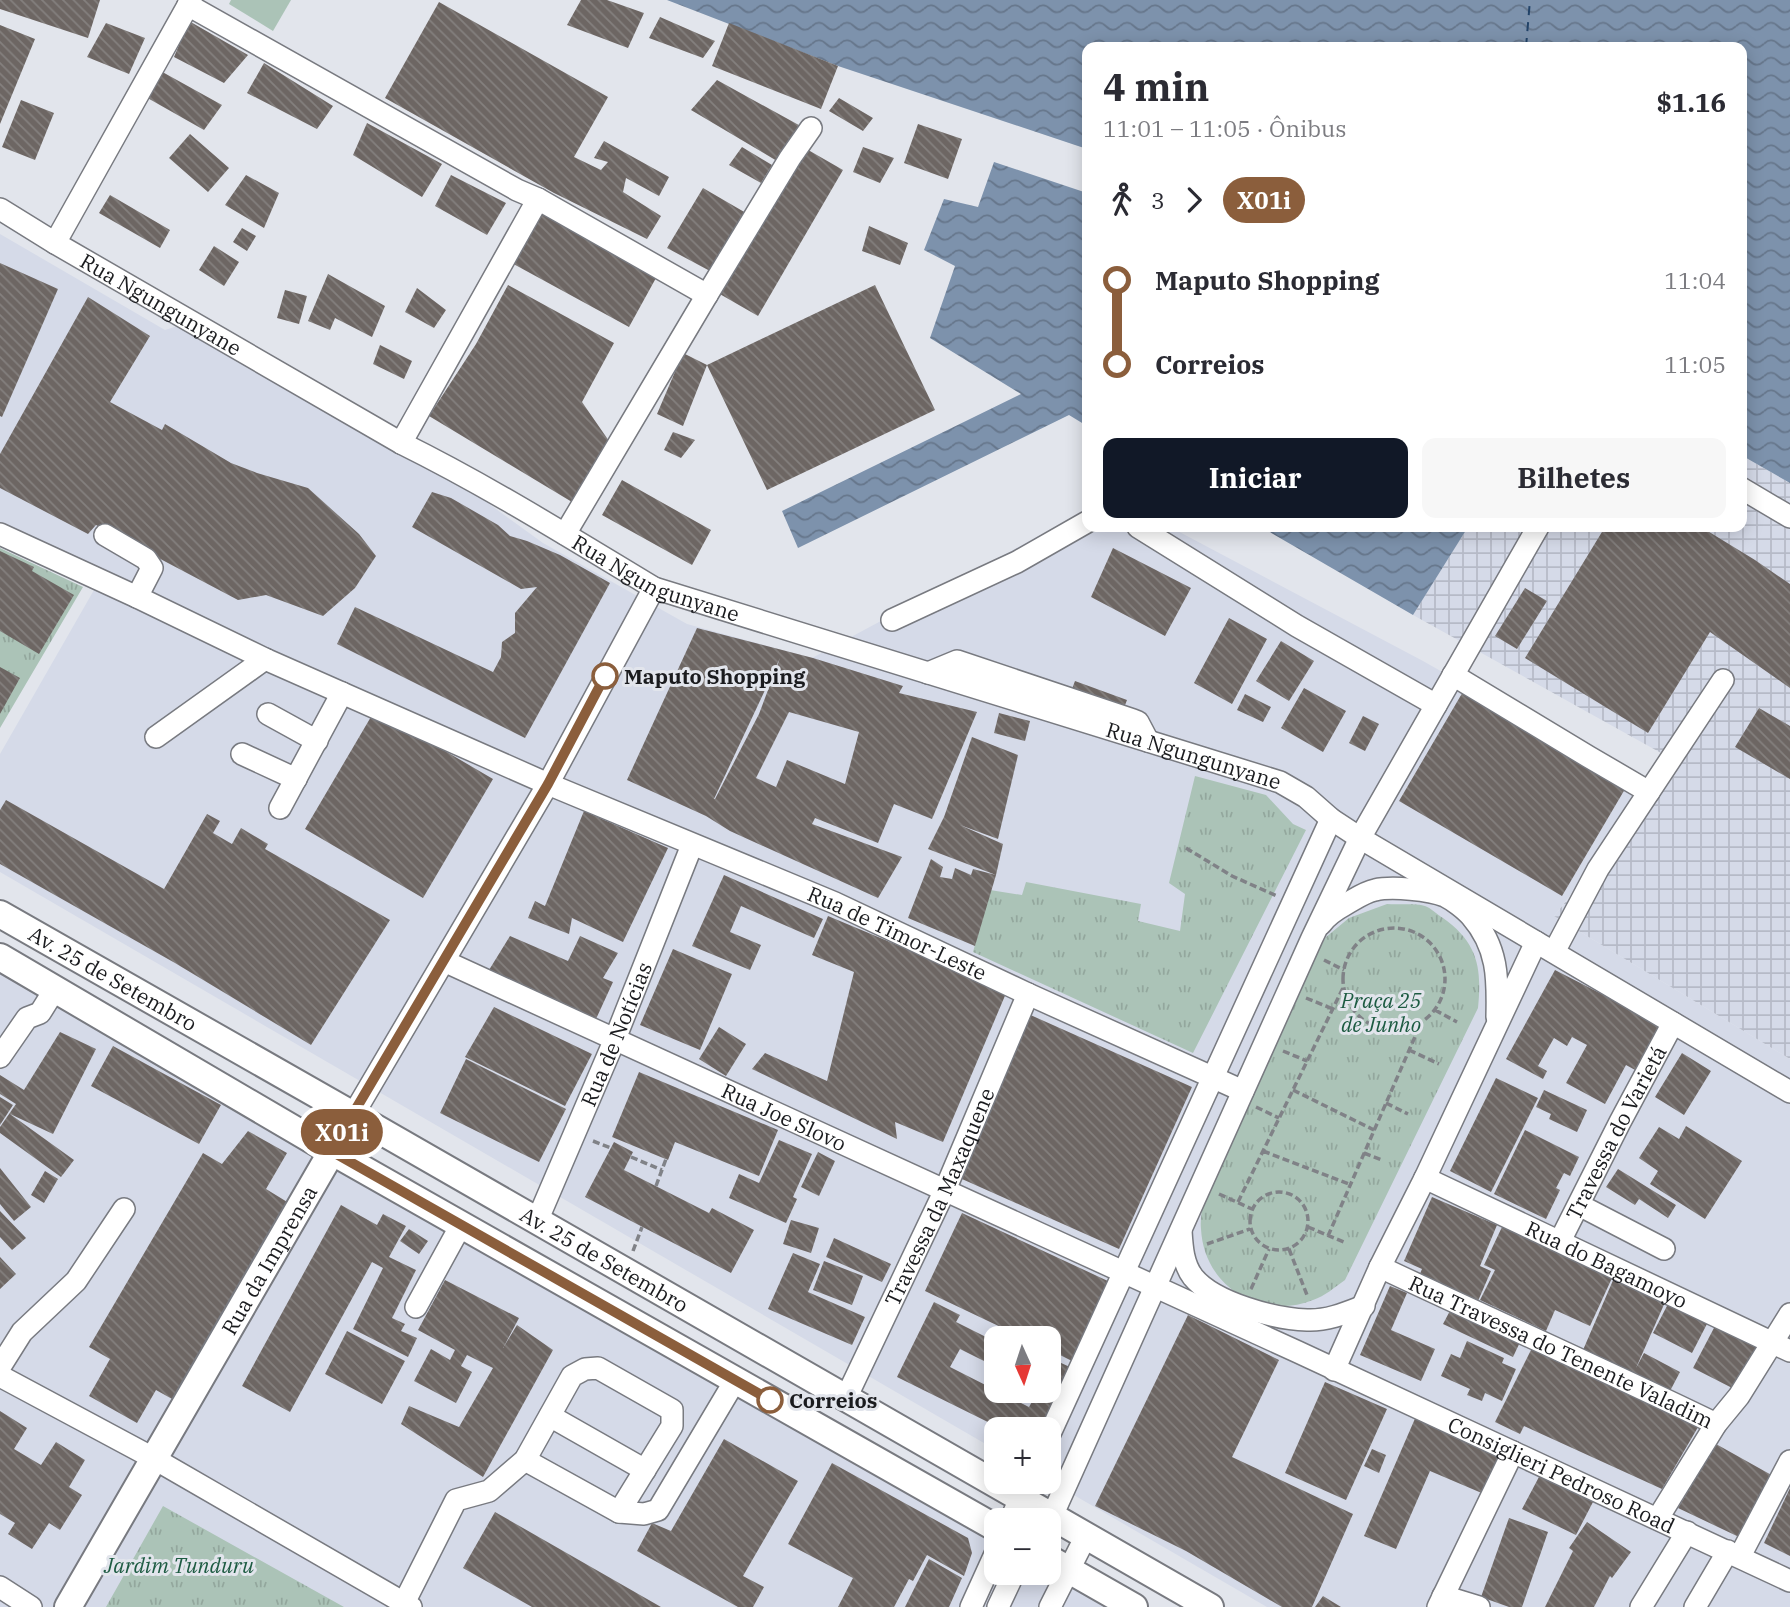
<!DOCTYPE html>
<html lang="pt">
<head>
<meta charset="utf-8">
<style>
  body { margin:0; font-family:"IBM Plex Serif",serif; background:#f7f7f7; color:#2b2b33; height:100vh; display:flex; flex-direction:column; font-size:26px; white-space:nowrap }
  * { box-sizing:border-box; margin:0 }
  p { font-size:23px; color:#7c7c81 }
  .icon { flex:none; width:38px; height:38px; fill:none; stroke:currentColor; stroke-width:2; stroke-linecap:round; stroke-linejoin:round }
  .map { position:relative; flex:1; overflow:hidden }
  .details { position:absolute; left:1082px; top:42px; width:665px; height:490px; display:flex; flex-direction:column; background:#fff; border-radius:14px; box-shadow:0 4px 18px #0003 }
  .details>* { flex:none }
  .badge { padding:0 14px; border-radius:23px; font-size:24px; line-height:46px }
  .needle { width:46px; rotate:177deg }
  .buttons { position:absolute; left:984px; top:1326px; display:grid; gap:14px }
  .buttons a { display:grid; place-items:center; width:77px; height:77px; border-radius:14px; background:#fff; box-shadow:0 4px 18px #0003; font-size:35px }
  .map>.badge { position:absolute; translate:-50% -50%; box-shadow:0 0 0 4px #fff }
  .legs { display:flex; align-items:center; gap:10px; height:77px; padding:0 21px; font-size:23px }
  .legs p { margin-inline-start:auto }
  .head { display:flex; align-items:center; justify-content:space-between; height:119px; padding:0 21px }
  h1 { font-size:38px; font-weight:700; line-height:52px }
  .cta { display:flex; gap:14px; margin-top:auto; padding:14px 21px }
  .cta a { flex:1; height:80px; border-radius:14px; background:#111827; color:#fff; font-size:28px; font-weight:700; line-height:80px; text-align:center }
  .cta a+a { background:#f7f7f7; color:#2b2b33 }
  ul { padding:0 21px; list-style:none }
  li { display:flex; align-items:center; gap:24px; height:84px; font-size:26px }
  li i { display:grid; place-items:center; width:10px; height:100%; margin:0 9px; background:currentColor }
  li i::after { content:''; width:18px; height:18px; margin:-9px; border:5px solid; border-radius:50%; background:#fff }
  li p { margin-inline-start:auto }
  li:first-child i { background:linear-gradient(#0000 50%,currentColor 0) }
  li:last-child i { background:linear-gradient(currentColor 50%,#0000 0) }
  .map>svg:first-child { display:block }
  .built { fill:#d5dae8; fill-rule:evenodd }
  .industrial { fill:url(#industrial-grid) }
  .green { fill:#abc3b7 }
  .park { fill:url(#park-tufts) }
  .water { fill:url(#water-waves) }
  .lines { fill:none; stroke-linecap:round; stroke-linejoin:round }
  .ferry { stroke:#224368; stroke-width:2; stroke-dasharray:9 7; stroke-linecap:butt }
  .building { fill:url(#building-back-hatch); fill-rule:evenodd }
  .minor-casing { stroke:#787a80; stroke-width:24 }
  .major-casing { stroke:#787a80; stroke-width:30 }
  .path { stroke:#808287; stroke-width:3.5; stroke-dasharray:7 3.5; stroke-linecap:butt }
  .minor { stroke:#fff; stroke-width:21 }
  .major { stroke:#fff; stroke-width:26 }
  .line-1-casing { stroke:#fff; stroke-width:16 }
  .line-1 { stroke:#8b5e3c; stroke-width:10 }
  .stop-1-dot { fill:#fff; stroke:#8b5e3c; stroke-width:3.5 }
  .labels { text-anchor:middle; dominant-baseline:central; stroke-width:6; stroke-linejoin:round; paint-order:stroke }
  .street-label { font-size:21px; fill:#1a1b1e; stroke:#e2e5ec }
  .stop-label { font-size:21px; font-weight:bold; fill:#1a1b1e; stroke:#e2e5ec; text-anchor:start }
  .park-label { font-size:21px; font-style:italic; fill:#1d5b42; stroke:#e2e5ec }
</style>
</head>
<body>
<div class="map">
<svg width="1790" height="1607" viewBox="0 0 1790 1607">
  <defs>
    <pattern id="industrial-grid" width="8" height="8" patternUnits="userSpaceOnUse" patternTransform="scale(1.75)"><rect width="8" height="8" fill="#d5dae8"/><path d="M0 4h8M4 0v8" fill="none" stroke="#b6bac7"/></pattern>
    <pattern id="park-tufts" width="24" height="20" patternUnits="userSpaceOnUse" patternTransform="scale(1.75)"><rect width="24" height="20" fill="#abc3b7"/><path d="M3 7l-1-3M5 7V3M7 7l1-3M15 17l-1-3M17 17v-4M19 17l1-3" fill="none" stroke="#93a79d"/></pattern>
    <pattern id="water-waves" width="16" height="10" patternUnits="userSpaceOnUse" patternTransform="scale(1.75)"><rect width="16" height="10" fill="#7d92ac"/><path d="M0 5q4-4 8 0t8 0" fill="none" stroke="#66768b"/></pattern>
    <pattern id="building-back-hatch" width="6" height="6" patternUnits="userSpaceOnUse" patternTransform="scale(1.75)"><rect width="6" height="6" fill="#6d6663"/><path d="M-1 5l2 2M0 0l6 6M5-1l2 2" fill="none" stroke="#84807e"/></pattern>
  </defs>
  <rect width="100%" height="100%" fill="#e2e5ec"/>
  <path class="built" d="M0 234 165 330 184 324 413 449 543 543 687 624 812 658 1087 510V527H1170L1423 661 1652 791 1554 916 1790 1059V1607H1267L1048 1480V1430H996V1450L0 872V754L94 590 0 547ZM996 1339H1048V1391H996Z
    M0 974 996 1533V1573H1048V1564L1122 1607H0Z"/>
  <path class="industrial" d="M1741 455 1790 483V1059L1554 916 1679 763 1413 615 1468 527H1741Z"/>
  <path class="green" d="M231 0H291L273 31 229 4Z"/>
  <path class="park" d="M0 548 83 587 0 728Z
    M1195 776 1266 795 1293 824 1306 830 1193 1053 973 952 990 890 1022 895 1026 882 1141 904 1138 921 1180 931 1185 894 1169 883Z
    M1387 904C1398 905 1415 903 1425 906 1431 908 1438 915 1443 918 1478 943 1482 968 1478 1008L1345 1280C1335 1287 1325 1296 1313 1300 1261 1321 1204 1287 1201 1229 1200 1220 1202 1211 1203 1202L1306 971 1326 937 1349 918Z
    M163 1506 344 1607H106Z"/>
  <path class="water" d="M667 0H1790V483L1741 455V47H1087V149L838 66Z
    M994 162 1087 193V426L1069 415 798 548 782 511 1021 394 930 338 955 266 924 250 944 199 978 207Z
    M1261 527H1468L1413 615Z"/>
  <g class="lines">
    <path class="ferry" d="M1526 47 1530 0"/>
  </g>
  <path class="building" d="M0 0H100L88 38 0 9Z
    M581 0H607L644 13 628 48 567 25Z
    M439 2 608 97 574 157 601 170 608 162 594 158 604 141 669 177 659 196 626 178 623 192 661 216 647 239 554 193 385 98Z
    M660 17 715 41 703 58 649 38Z
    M189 21 248 55 224 83 174 57Z
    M106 23 145 38 129 74 87 57Z
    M729 23 838 66 821 109 712 66Z
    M0 25 35 39 0 124Z
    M264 63 333 106 317 129 247 93Z
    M157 69 222 105 204 130 144 96Z
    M717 80 806 129 777 161 691 110Z
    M839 98 873 118 863 131 829 111Z
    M21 100 54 113 35 160 2 147Z
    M367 123 442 164 422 197 353 155Z
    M918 124 962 139 948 179 904 163Z
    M190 134 229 168 208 192 169 158Z
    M742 147 772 165 761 183 729 165Z
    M803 147 843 170 758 316 718 293Z
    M863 147 894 158 880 183 853 172Z
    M246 175 279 193 264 228 225 205Z
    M451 175 506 203 487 235 435 206Z
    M703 188 746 213 710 271 667 248Z
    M110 195 170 230 160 248 99 213Z
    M536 210 656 278 629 327 508 261Z
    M869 226 908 243 900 265 862 251Z
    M242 228 256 236 247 251 233 242Z
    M214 246 239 262 224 286 199 270Z
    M0 263 58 289 2 417 0 416Z
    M328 274 385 306 372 337 335 318 330 330 308 321Z
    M508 285 614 343 582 402 609 441 572 502 429 416 476 344Z
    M875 285 935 410 767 490 707 365Z
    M417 288 446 310 434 328 405 312Z
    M285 290 307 296 299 324 277 318Z
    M88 297 150 336 110 402 162 430 165 424 231 463 257 473 308 488 359 534 376 556 355 588 323 616 266 595 238 600 96 525 88 534 0 488V454Z
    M380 345 412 361 404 379 373 364Z
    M683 353 707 365 683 426 657 414Z
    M673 432 695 440 681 458 664 450Z
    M622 480 711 530 692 565 602 515Z
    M432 492 451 498 498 525 510 536 527 541 560 555 610 583 525 738 337 644 355 607 493 672 501 657 502 642 515 633V613L537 587 521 589 412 527Z
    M1605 527H1701L1755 560 1790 584V688L1710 632 1648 733 1525 658Z
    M1113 548 1191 588 1165 636 1091 597Z
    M0 551 34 567 32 571 74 595 39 654 0 631Z
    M1525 588 1547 601 1517 649 1495 636Z
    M1229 618 1267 639 1232 704 1194 683Z
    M697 628 813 658 903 686 899 693 977 712 932 819 894 804 878 843 815 818 812 824 902 857 878 898 730 831 706 816 627 780ZM780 658 759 714 715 799H714ZM789 712 859 732 845 784 787 760 776 787 756 778Z
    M1281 641 1314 661 1289 701 1256 681Z
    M0 667 20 678 0 714Z
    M1075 681 1127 700 1122 713 1070 694Z
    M1304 688 1346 711 1323 752 1281 728Z
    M1464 690 1628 784 1562 896 1399 801Z
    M1245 694 1271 707 1263 722 1237 710Z
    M1759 708 1790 726V779L1735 747Z
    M375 710 493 779 423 898 305 829Z
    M999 713 1030 721 1025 741 994 733Z
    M1363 716 1379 724 1365 751 1349 743Z
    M972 737 1018 755 998 839 960 825 1003 844 996 875 975 946 908 918 931 859 943 867 940 877 952 879 955 868 971 875 973 869 996 875 928 849 944 817Z
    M6 800 164 889 207 814 220 821 213 833 232 844 241 828 268 844 265 849 390 920 311 1045 175 963 0 864V810Z
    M584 811 668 848 623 942 572 918 569 934 528 918 535 901 545 906Z
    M724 875 823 919 814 938 741 906 730 932 761 945 750 970 692 946Z
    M828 916 1007 991 943 1142 895 1122 897 1139 752 1069 765 1053 827 1081 854 972 812 955Z
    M510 936 568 961 580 936 618 953 603 978 613 982 596 1019 489 970Z
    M673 949 732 974 700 1050 640 1025Z
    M1555 970 1662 1025 1637 1071 1626 1065 1605 1104 1566 1083 1587 1045 1572 1037 1567 1046 1554 1038 1538 1066 1547 1071 1543 1079 1506 1059Z
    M494 1007 592 1054 565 1106 465 1057Z
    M1026 1013 1192 1087 1119 1249 953 1175Z
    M719 1027 746 1044 726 1076 699 1059Z
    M60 1032 96 1049 53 1134 10 1114 74 1160 61 1177 0 1133V1127L16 1104 0 1094V1075L24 1090Z
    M113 1046 221 1105 199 1144 91 1086Z
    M1682 1053 1711 1071 1684 1115 1655 1097Z
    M466 1059 566 1109 539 1162 440 1113Z
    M639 1072 778 1130 759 1176 675 1142 668 1160 612 1137Z
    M1496 1078 1538 1098 1491 1192 1450 1171Z
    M1544 1090 1587 1110 1577 1132 1549 1119 1551 1114 1536 1107Z
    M0 1097 13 1105 0 1125Z
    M1686 1126 1742 1161 1705 1219 1650 1184 1658 1171 1639 1158 1659 1127 1679 1139Z
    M1525 1130 1579 1157 1570 1176 1564 1173 1556 1188 1560 1190 1546 1219 1494 1194Z
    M248 1131 287 1153 266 1189 297 1208 181 1404 156 1390 137 1423 89 1396 110 1359 89 1347 203 1153 222 1164Z
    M779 1140 812 1154 793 1197 797 1199 786 1223 729 1198 739 1174 759 1183Z
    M614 1142 633 1152 624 1170 709 1213 712 1208 754 1230 731 1273 585 1197Z
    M818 1152 835 1161 819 1196 801 1187Z
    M0 1168 31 1207 14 1221 0 1204Z
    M1618 1169 1676 1205 1668 1218 1639 1199 1635 1205 1606 1187Z
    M45 1171 58 1179 44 1203 31 1195Z
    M1432 1197 1497 1225 1480 1266 1491 1271 1478 1301 1419 1276 1422 1269 1404 1261Z
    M341 1205 377 1225 383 1214 406 1226 389 1257 416 1270 392 1318 405 1324 401 1331 417 1338 408 1357 353 1329 383 1268 372 1262 290 1412 242 1386Z
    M0 1211 26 1238 12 1250 0 1237Z
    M962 1213 1110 1282 1072 1361 1048 1349V1339H1026L925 1291Z
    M791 1220 819 1228 811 1253 783 1244Z
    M1502 1227 1612 1278 1590 1326 1555 1310 1546 1331 1480 1300 1495 1270 1484 1265Z
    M409 1229 428 1241 419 1254 400 1241Z
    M834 1238 891 1264 882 1282 826 1257Z
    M793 1253 820 1264 808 1292 865 1317 852 1345 768 1309Z
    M0 1257 16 1274 0 1289Z
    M824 1261 863 1276 852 1305 813 1290Z
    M1614 1278 1666 1300 1636 1368 1644 1353 1680 1372 1670 1391 1634 1373 1583 1350Z
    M445 1280 519 1318 503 1348 517 1325 553 1350 483 1477 401 1424 409 1406 459 1427 493 1368 467 1355 461 1366 472 1372 456 1403 414 1381 431 1349 450 1360 455 1350 418 1330Z
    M1390 1286 1407 1293 1391 1330 1435 1349 1421 1381 1360 1355Z
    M934 1302 960 1315 956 1322 996 1342V1367L960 1349 950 1367 1029 1407 1038 1391H1048V1367L1054 1370 1059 1362 1072 1368 1041 1430H1004L897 1377Z
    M1669 1302 1708 1322 1692 1353 1653 1333Z
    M1452 1307 1521 1340 1513 1357 1443 1324Z
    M1188 1315 1279 1360 1232 1457 1353 1514 1312 1607H1282L1186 1551 1095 1506Z
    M1715 1326 1761 1350 1740 1392 1693 1368Z
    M347 1331 405 1361 382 1404 325 1374Z
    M1467 1341 1504 1358 1502 1363 1516 1369 1502 1401 1485 1393 1482 1401 1467 1395 1470 1389 1441 1376 1451 1354 1460 1358Z
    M1533 1346 1701 1422 1662 1489 1524 1426 1520 1434 1495 1422Z
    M1325 1382 1387 1409 1346 1500 1285 1473Z
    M0 1411 27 1428 14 1449 41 1465 56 1442 85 1460 69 1487 82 1495 60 1530 49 1523 32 1549 8 1534 15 1523 0 1514Z
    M1417 1414 1503 1451 1484 1494 1430 1471 1396 1549 1364 1536Z
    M724 1439 798 1481 743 1576 764 1587 753 1607H738L637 1551 652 1523 671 1531Z
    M1716 1444 1775 1477 1739 1537 1678 1508Z
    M1372 1449 1386 1455 1379 1473 1364 1466Z
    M832 1463 968 1538 972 1553 964 1576 927 1555 913 1581 909 1579 894 1607H838L853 1578 788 1544Z
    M1540 1475 1593 1502 1576 1535 1522 1509Z
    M1790 1488V1556L1764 1543Z
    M495 1512 661 1607H532L463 1568Z
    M1509 1518 1548 1532 1522 1607H1509L1481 1597Z
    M1587 1522 1631 1552 1612 1578 1610 1576 1594 1607H1545L1573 1551 1569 1548Z
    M929 1559 962 1578 949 1607H905Z
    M1323 1596 1341 1607H1315Z"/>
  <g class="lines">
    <defs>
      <g id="minor">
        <path d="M188 5 517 190 538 199 707 295"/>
        <path id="s1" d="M0 209 55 243 401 443C488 486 571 538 654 588L1280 782 1306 797 1331 819 1360 838 1790 1092"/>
        <path d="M55 243 191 0"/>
        <path d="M401 443 538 199"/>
        <path d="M1741 488 1790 517"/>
        <path d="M1138 527 1297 626 1436 705"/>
        <path id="s2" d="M0 534 137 597 265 659 548 784 835 903 1028 994 1243 1091"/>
        <path d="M565 534 707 295 790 158 811 128"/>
        <path d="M105 535 146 559 152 568 137 597"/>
        <path d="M892 620 1017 562 1087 522"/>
        <path d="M928 673 957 661 1133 720 1138 722 1148 741"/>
        <path d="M1453 675 1589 757 1649 792"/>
        <path d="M268 714 317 741"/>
        <path d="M156 737 265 659"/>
        <path d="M242 754 296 779"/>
        <path d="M280 808 342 693"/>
        <path d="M1321 924C1327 915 1337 909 1346 904 1355 899 1365 892 1375 890 1392 886 1430 890 1445 896 1453 900 1465 909 1471 916 1498 947 1498 978 1497 1017"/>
        <path d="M1554 952 1598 869 1723 680"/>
        <path id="s3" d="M444 961 1298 1352 1790 1581"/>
        <path d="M0 1057 27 1018 40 1013 55 989"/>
        <path d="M353 1115 548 784 654 588"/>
        <path id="s4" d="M1425 1178 1790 1351"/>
        <path d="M1579 1205 1664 1249"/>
        <path id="s5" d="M537 1221 615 1039 692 845"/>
        <path d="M1181 1231C1182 1247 1183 1264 1193 1277 1214 1303 1275 1319 1307 1320 1327 1321 1346 1313 1364 1306"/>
        <path id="s6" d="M1560 1241 1620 1122 1673 1023"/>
        <path id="s7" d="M1380 1267C1492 1320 1605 1370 1716 1424"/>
        <path d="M416 1307 461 1225"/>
        <path d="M0 1367 22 1332 76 1281 124 1209"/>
        <path d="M1334 1370 1380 1267 1425 1178 1536 942"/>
        <path d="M0 1376 153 1458 411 1607"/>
        <path id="s8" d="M846 1398 945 1190 1028 994"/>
        <path d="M550 1416 645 1470"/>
        <path d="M1048 1438 1331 819"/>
        <path d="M525 1460 619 1512 644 1514 658 1510 736 1379"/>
        <path d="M1658 1518 1716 1424 1739 1396 1790 1314"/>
        <path d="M1010 1521 1028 1482"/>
        <path d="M1048 1525 1312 938 1360 838 1538 527"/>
        <path d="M1740 1556 1790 1461"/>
        <path d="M0 1587 31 1607"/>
        <path d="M1443 1596 1479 1607"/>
        <path d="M404 1603 456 1500 489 1491 525 1460 572 1376 585 1369 598 1368 672 1410V1426L619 1512"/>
        <path d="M971 1607 996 1552"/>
        <path d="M998 1607 1014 1573"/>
        <path d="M1050 1607 1086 1536"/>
        <path d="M1438 1607 1513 1452"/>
        <path d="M1641 1607 1687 1532"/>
        <path d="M1695 1607 1728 1551"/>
      </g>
      <g id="major">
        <path id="s9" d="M0 914 353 1115 1210 1607"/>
        <path d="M0 957 331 1151 996 1528"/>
        <path d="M1048 1558 1134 1607"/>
        <path id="s10" d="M68 1607 353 1115"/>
      </g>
    </defs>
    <use href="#minor" class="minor-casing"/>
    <use href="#major" class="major-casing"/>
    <path class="path" d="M1186 848 1232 876 1277 896
      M1343 979a51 51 0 1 1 102 0a51 51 0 1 1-102 0Z
      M1324 960 1344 970
      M1306 998 1333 1009
      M1435 1010 1457 1022
      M1409 1050 1439 1064
      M1283 1051 1307 1061
      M1293 1090 1374 1130
      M1386 1103 1408 1114
      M1256 1107 1279 1118
      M593 1141 611 1148
      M1263 1151 1349 1184
      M1364 1153 1382 1160
      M631 1157 662 1170
      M656 1186 666 1159
      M1250 1221a29 29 0 1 1 58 0a29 29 0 1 1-58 0Z
      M1219 1194 1252 1209
      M1238 1202 1343 988
      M1308 1227 1346 1243
      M1328 1236 1421 1023
      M1207 1244 1250 1229
      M1289 1249 1307 1295
      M633 1251 642 1227
      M1251 1289 1269 1249"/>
    <use href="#minor" class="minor"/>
    <use href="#major" class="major"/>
  </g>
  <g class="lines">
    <defs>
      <path id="line-1" d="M605 676 548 784 331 1151 770 1400"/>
    </defs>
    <use href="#line-1" class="line-1-casing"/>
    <use href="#line-1" class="line-1"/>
  </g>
  <g class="stop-1-dot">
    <circle cx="605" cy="676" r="12"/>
    <circle cx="770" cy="1400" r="12"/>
  </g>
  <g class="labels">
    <g class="street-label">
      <text stroke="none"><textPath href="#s1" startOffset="187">Rua Ngungunyane</textPath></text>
      <text stroke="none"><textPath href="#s1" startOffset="754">Rua Ngungunyane</textPath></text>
      <text stroke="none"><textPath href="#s1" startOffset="1321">Rua Ngungunyane</textPath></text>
      <text stroke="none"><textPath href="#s2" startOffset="982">Rua de Timor-Leste</textPath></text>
      <text stroke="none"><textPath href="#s9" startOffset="130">Av. 25 de Setembro</textPath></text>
      <text stroke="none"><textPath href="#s5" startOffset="203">Rua de Notícias</textPath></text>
      <text stroke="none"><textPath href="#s3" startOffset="374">Rua Joe Slovo</textPath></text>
      <text stroke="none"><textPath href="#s6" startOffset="122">Travessa do Varietá</textPath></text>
      <text stroke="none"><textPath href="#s8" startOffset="222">Travessa da Maxaquene</textPath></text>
      <text stroke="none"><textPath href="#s10" startOffset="401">Rua da Imprensa</textPath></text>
      <text stroke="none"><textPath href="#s9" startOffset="696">Av. 25 de Setembro</textPath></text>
      <text stroke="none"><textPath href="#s4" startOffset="201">Rua do Bagamoyo</textPath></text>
      <text stroke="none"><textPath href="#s7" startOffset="200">Rua Travessa do Tenente Valadim</textPath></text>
      <text stroke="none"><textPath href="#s3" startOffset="1230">Consiglieri Pedroso Road</textPath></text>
    </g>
    <g class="stop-label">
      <text x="624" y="676">Maputo Shopping</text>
      <text x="789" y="1400">Correios</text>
    </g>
    <g class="park-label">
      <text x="1381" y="1000">Praça 25<tspan x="1381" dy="24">de Junho</tspan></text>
      <text x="179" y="1565">Jardim Tunduru</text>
    </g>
  </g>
</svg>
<div class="buttons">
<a><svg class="needle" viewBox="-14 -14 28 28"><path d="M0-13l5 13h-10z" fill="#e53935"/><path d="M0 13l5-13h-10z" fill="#7c7c81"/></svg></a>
<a>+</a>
<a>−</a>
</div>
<b class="badge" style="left:342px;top:1132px;background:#8b5e3c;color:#fff">X01i</b>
<section class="details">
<div class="head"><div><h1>4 min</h1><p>11:01 – 11:05 · Ônibus</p></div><b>$1.16</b></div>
<div class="legs"><svg class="icon" aria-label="walk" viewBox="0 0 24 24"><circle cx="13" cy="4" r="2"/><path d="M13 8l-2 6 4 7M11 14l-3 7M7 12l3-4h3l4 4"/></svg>3<svg class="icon" aria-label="forward" viewBox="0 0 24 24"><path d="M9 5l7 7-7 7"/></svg><b class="badge" style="background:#8b5e3c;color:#fff">X01i</b></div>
<ul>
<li><i style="color:#8b5e3c"></i><b>Maputo Shopping</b><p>11:04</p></li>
<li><i style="color:#8b5e3c"></i><b>Correios</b><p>11:05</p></li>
</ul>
<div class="cta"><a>Iniciar</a><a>Bilhetes</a></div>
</section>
</div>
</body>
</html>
